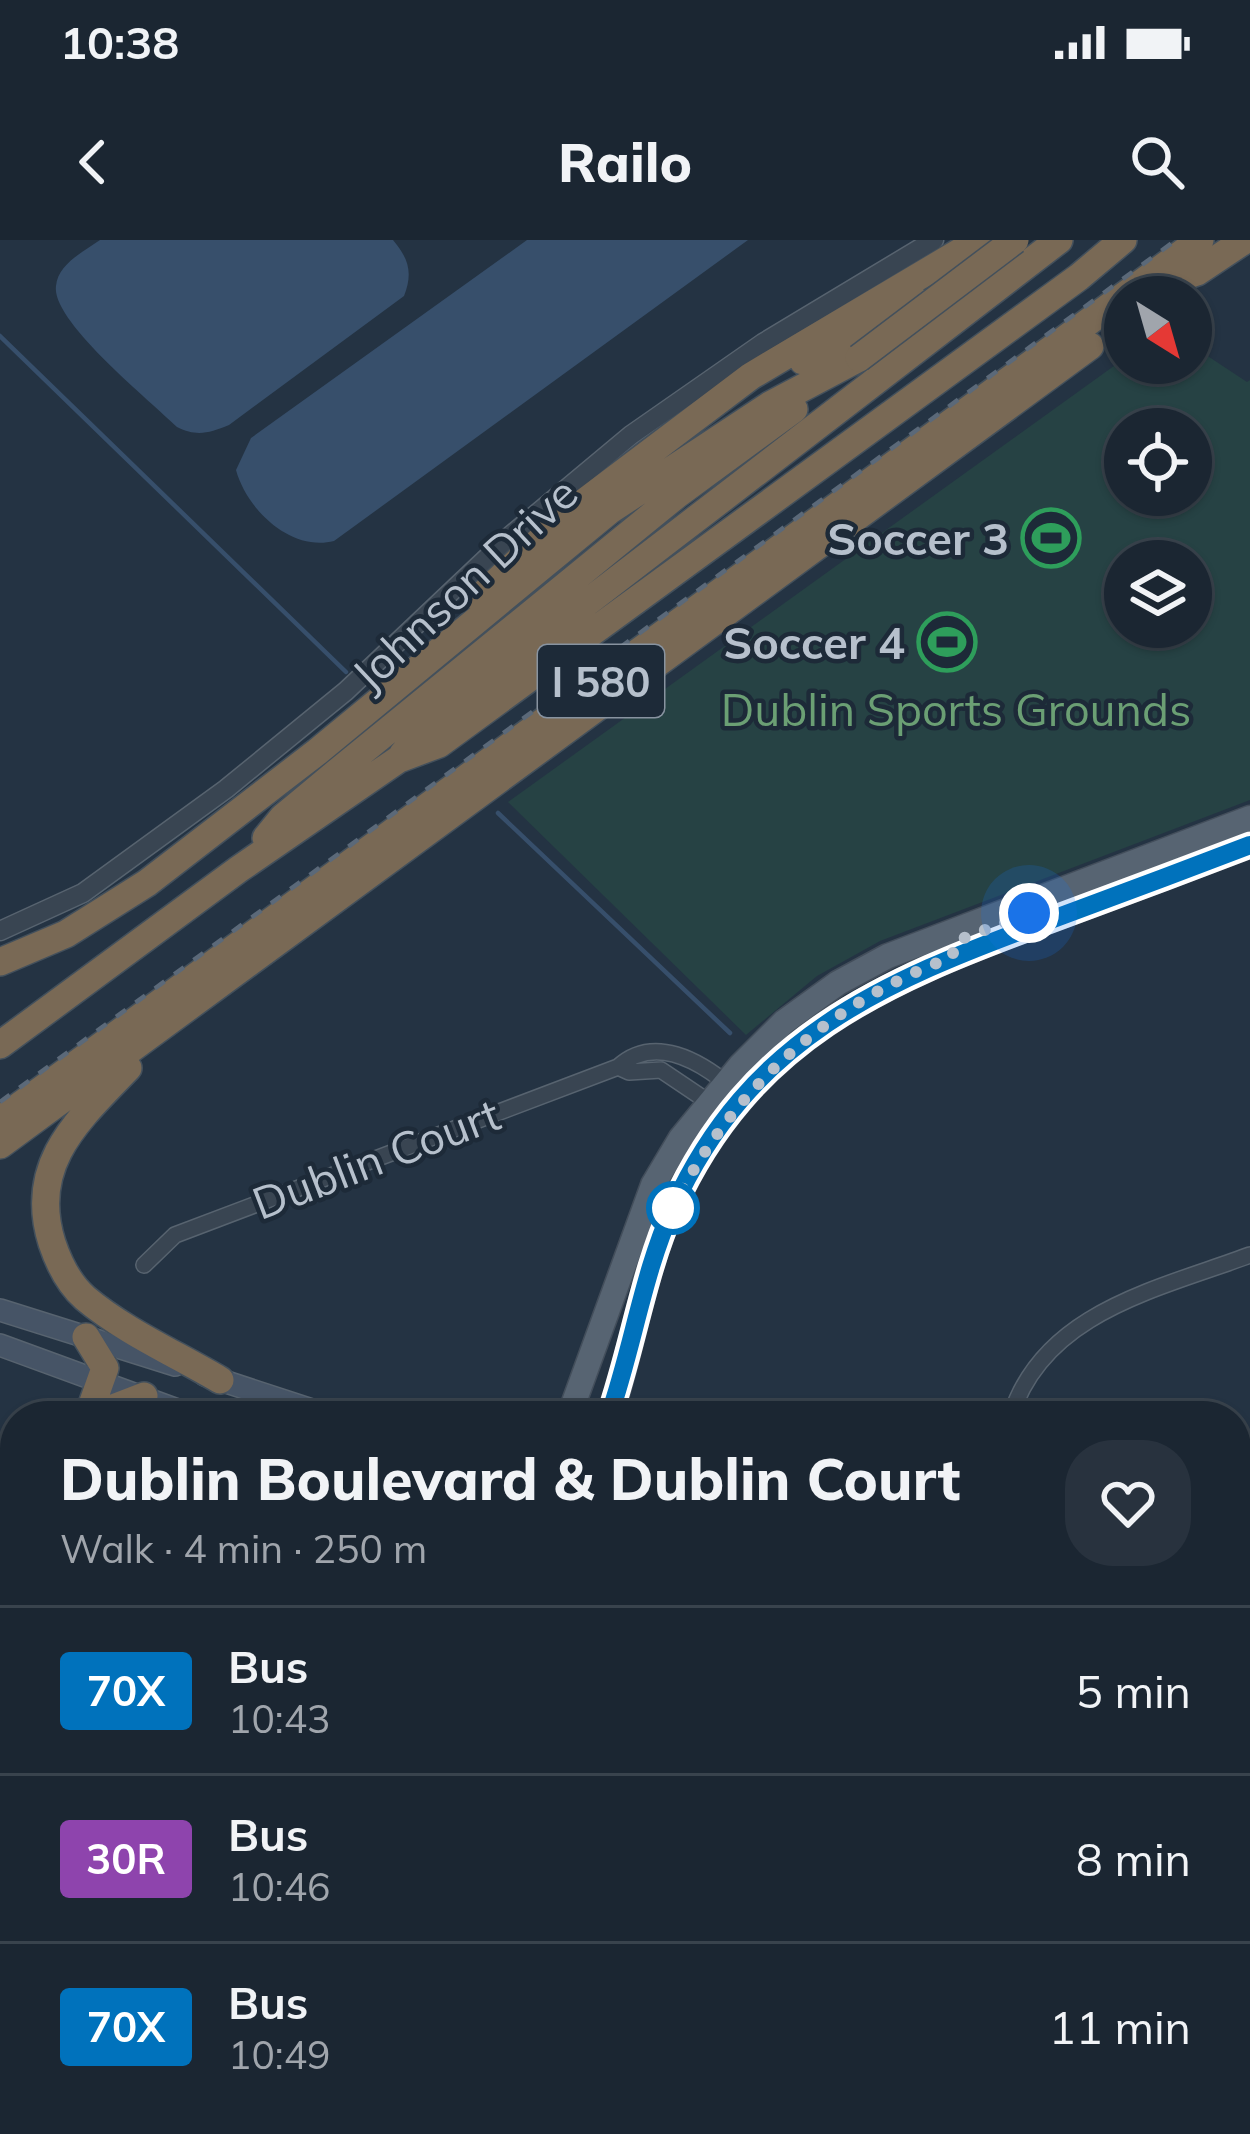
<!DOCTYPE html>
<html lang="en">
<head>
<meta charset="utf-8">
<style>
  body { margin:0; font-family:Mulish,sans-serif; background:#28323e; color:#f1f3f6; height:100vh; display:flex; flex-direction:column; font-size:45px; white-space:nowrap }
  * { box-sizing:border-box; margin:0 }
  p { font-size:39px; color:#a0a5ac }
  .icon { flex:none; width:66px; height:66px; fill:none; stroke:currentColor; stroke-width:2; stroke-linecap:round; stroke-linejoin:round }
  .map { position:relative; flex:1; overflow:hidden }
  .side { position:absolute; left:0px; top:1161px; width:1251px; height:735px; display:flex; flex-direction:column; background:#1b2632; border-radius:48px 48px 0 0; box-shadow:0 3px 9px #0004,0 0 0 3px #39434d }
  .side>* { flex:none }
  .badge { padding:0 24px; border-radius:9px; font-size:42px; line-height:78px }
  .needle { width:78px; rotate:143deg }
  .buttons { position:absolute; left:1104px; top:36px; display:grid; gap:24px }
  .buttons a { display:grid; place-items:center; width:108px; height:108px; border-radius:50%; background:#1b2632; box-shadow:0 3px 9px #0004,0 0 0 3px #39434d; font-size:60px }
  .you { position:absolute; width:60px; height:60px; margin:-30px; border:9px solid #fff; border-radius:50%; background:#1a73e8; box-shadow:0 0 0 18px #1a73e833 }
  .map>.badge { position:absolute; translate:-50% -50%; box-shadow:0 0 0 6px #fff }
  .round { display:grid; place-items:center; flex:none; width:126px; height:126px; border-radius:48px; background:#28323e }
  .summary { display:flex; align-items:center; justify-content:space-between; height:204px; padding:0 60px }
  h1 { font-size:57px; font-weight:800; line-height:90px }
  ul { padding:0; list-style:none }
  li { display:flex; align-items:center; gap:36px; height:168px; padding:0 60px; border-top:3px solid #39434d }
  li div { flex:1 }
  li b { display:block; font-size:45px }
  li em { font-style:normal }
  li .badge { min-width:132px; font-weight:700; text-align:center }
  .status { display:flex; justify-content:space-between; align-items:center; height:84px; padding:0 60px; background:#1b2632; direction:ltr }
  .status svg { height:33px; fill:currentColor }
  header { display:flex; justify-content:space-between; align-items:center; height:156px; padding:0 60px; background:#1b2632; font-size:54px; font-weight:800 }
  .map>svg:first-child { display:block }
  .green { fill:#264244; fill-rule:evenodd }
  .water { fill:#374f6b }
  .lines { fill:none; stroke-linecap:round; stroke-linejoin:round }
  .stream { stroke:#374f6b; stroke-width:4.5 }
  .minor-casing { stroke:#57636f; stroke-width:18 }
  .tertiary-casing { stroke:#57636f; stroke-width:21 }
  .secondary-casing { stroke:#57636f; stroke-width:24 }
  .primary-casing { stroke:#434e5b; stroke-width:27 }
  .motorway-casing { stroke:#43505c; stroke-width:30 }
  .minor { stroke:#394552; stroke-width:15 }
  .tertiary { stroke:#394552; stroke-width:18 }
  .secondary { stroke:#465466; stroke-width:21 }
  .primary { stroke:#576472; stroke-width:24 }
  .motorway { stroke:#796955; stroke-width:27 }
  .rail { stroke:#5b6979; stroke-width:4.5; stroke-dasharray:12 12; stroke-linecap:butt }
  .motorway-bridge-casing { stroke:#43505c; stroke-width:30; stroke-linecap:butt }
  .motorway-bridge { stroke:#796955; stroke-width:27 }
  .line-casing { stroke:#fff; stroke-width:27 }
  .line { stroke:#0072bc; stroke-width:18 }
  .walk { stroke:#b6c0cc; stroke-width:12; stroke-dasharray:0 21.6 }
  .stop-dot { fill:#fff; stroke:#0072bc; stroke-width:6 }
  .labels { text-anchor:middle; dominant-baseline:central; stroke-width:9; stroke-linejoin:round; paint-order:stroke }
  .shield { fill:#1d2a38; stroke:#8893a0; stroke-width:3 }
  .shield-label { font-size:42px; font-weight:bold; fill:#b6c0cc }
  .poi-label { font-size:45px; font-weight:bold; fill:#b6c0cc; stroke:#1d2a38; text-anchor:end }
  .street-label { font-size:45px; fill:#b6c0cc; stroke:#1d2a38 }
  .park-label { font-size:45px; fill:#6b9f74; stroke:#1d2a38 }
</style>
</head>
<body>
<div class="status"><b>10:38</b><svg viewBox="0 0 49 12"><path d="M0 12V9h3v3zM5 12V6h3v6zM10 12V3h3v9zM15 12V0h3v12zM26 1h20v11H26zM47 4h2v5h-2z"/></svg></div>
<header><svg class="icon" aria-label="back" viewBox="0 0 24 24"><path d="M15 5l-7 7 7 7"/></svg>Railo<svg class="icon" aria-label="search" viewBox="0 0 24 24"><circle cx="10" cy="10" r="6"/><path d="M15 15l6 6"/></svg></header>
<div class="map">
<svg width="1250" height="1894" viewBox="0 0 1250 1894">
  <rect width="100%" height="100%" fill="#243343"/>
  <path class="green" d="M1191 105 1247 142 1250 140V560L880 701 817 736 746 795 508 562 1125 118V123H1191ZM1125 189H1191V255H1125ZM1125 321H1191V387H1125Z"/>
  <path class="water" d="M100 0H393C409 19 413 33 404 56L229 185C209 193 197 197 177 187 151 161 51 81 56 46 58 24 83 12 100 0Z
    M527 0H748L334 301C291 312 247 270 236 230L251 198Z"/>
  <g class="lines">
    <path class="stream" d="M0 96 346 432
      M498 573 730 793"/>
    <defs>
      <path id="minor" d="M618 827 629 832 661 830 716 867
        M144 1025 175 995 618 827C654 794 700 821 731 847
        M1011 1176C1043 1072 1159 1049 1250 1015
        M0 1261 15 1267
        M691 1894 708 1881"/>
      <path id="tertiary" d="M0 691 83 653 226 549 346 451 510 296 631 195 763 103 934 0"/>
      <path id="secondary" d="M0 1070 175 1125
        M0 1105 194 1176
        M205 1135 330 1176
        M1126 1881 1136 1894
        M1155 1881 1164 1894"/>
      <path id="primary" d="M569 1176 653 945 681 898 740 826 784 782 838 743 888 716 1250 578
        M610 1176C633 1107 643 1033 673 967 750 801 876 745 1036 685 1108 659 1179 632 1250 605
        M53 1894 70 1881
        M104 1894 122 1881"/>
      <path id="motorway" d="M1179 38 1197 32 1245 0
        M803 121 918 62
        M479 358 567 275 751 136 980 0
        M402 515 425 487 1059 0
        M266 598 283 577 331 537 678 254 794 169
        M0 722 66 694 147 643 317 512 609 271 770 165 859 118
        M0 805 239 629 399 519 439 504 1079 37 1123 0
        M128 828C78 880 27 924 52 1003 59 1024 68 1043 85 1058 124 1091 176 1114 220 1140
        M0 880 1200 0
        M0 905 1090 106
        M86 1097 105 1128 88 1176
        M92 1176 144 1156
        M0 1223 15 1221"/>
    </defs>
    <use href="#minor" class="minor-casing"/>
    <use href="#tertiary" class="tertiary-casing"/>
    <use href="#secondary" class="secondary-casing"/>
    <use href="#primary" class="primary-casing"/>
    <use href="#motorway" class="motorway-casing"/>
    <use href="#minor" class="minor"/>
    <use href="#tertiary" class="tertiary"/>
    <use href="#secondary" class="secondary"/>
    <use href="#primary" class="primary"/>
    <use href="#motorway" class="motorway"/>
    <path class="rail" d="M0 862 1176 0"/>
    <defs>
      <path id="motorway-bridge" d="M859 118 1015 0"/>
    </defs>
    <use href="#motorway-bridge" class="motorway-bridge-casing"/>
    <use href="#motorway-bridge" class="motorway-bridge"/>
  </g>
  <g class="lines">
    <defs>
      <path id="line" d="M609 1176C633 1107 643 1033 673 967 750 798 882 742 1045 682 1113 657 1182 631 1250 605"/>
    </defs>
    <use href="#line" class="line-casing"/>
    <use href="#line" class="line"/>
    <path class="walk" d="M673 968C731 850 827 764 952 717L956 701 1029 673"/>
  </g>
  <defs>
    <symbol id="stadium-ring" viewBox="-11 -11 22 22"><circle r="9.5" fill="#1d2a38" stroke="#2e9e5b" stroke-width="1.5"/><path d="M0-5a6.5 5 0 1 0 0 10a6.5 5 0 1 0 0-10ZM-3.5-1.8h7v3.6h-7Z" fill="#2e9e5b"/></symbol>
  </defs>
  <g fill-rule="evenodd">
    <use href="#stadium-ring" x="1018" y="265" width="66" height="66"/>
    <use href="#stadium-ring" x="914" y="369" width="66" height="66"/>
  </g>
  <circle class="stop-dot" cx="673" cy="968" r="24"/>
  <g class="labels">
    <rect class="shield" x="538" y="405" width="126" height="72" rx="9"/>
    <g class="shield-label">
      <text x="601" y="441">I 580</text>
    </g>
    <g class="poi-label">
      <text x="1009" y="298">Soccer 3</text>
      <text x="905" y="402">Soccer 4</text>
    </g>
    <g class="street-label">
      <text transform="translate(464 343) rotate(-43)">Johnson Drive</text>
      <text transform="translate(376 918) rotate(-21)">Dublin Court</text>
    </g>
    <g class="park-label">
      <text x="956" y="469">Dublin Sports Grounds</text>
    </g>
  </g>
</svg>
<div class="buttons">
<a><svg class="needle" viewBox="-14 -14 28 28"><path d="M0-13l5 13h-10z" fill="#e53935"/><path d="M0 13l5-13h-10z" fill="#a0a5ac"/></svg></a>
<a><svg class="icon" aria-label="locate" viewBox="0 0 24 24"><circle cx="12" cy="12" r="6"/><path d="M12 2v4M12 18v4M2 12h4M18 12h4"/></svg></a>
<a><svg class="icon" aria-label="layers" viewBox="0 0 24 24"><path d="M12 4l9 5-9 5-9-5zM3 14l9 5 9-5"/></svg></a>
</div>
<div class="you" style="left:1029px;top:673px"></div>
<section class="side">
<div class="summary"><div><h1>Dublin Boulevard &amp; Dublin Court</h1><p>Walk · 4 min · 250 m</p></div><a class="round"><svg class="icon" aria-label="heart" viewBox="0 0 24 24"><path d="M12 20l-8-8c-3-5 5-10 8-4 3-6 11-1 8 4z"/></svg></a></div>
<ul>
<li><span class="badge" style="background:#0072bc;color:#fff">70X</span><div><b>Bus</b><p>10:43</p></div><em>5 min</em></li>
<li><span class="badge" style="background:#8e44ad;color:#fff">30R</span><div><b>Bus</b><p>10:46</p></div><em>8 min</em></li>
<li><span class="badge" style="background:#0072bc;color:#fff">70X</span><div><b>Bus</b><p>10:49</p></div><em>11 min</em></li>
</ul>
</section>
</div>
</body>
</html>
